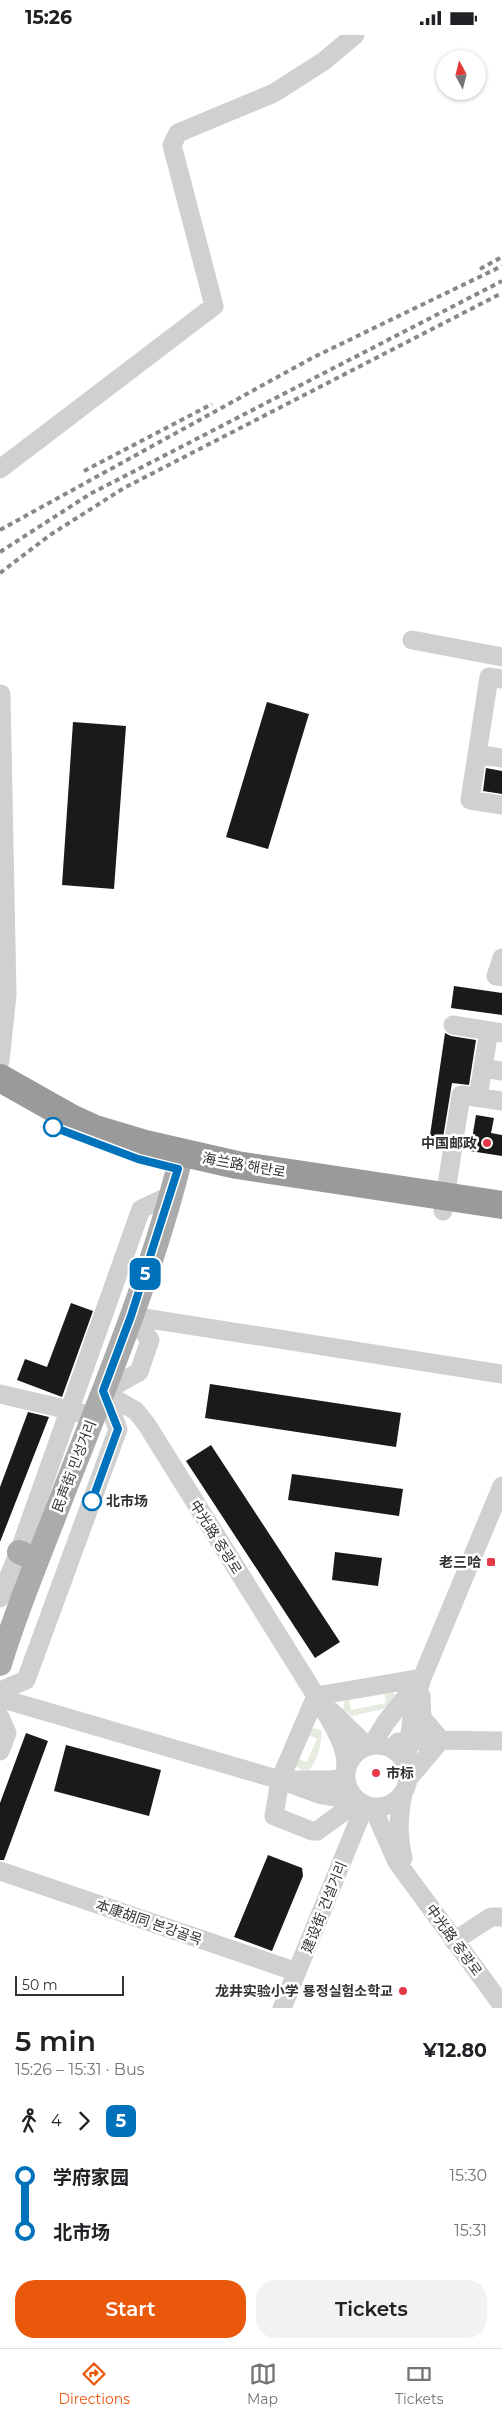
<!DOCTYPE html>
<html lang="en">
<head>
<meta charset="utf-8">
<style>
  body { margin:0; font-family:Montserrat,"Noto Sans SC","Noto Sans KR",sans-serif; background:#f2f2f2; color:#202124; height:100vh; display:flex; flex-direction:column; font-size:19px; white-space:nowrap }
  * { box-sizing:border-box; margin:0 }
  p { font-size:16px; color:#757577 }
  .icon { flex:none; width:28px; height:28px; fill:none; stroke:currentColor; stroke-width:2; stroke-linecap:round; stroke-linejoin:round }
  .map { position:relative; height:1973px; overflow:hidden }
  .sheet { display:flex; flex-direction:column; background:#fff; flex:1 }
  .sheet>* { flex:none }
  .badge { padding:0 10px; border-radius:8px; font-size:18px; line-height:32px }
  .needle { width:32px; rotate:353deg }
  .buttons { position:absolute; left:436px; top:15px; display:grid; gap:10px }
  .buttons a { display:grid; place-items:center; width:50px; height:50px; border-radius:50%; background:#fff; box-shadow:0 1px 4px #0004; font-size:25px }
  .scale { position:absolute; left:15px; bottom:12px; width:109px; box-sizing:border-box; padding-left:5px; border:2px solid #333; border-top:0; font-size:14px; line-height:18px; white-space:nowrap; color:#333; -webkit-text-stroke:4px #fff; paint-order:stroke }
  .map>.badge { position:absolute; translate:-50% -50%; box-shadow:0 0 0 2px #fff }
  .legs { display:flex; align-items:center; gap:8px; height:55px; padding:0 15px; font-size:16px }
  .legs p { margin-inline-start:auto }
  .headline { display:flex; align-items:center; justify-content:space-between; height:85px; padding:0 15px }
  h1 { font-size:28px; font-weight:600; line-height:38px }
  .button { display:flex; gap:10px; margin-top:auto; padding:10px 15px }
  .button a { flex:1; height:58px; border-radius:20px; background:#ea580c; color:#fff; font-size:20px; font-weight:600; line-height:58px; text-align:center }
  .button a+a { background:#f2f2f2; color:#202124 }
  ul { padding:0 15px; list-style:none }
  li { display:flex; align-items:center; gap:18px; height:55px; font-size:19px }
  li i { display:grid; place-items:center; width:8px; height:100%; margin:0 6px; background:currentColor }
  li i::after { content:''; width:12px; height:12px; margin:-6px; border:4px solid; border-radius:50%; background:#fff }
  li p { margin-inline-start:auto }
  li:first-child i { background:linear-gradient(#0000 50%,currentColor 0) }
  li:last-child i { background:linear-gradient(currentColor 50%,#0000 0) }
  .status { display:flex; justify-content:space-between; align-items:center; height:35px; padding:0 25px; background:#fff; direction:ltr }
  .status svg { height:14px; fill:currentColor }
  .dock { display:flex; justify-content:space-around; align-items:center; height:70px; border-top:1px solid #e0e0e0; background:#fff; font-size:14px; color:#757577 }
  .dock a { display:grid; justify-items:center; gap:2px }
  .dock .selected { color:#ea580c }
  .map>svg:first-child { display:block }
  .green { fill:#e6ecdf }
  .building { fill:#1a1a1a }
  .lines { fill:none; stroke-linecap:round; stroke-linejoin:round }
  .minor { stroke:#d0d0d0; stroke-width:19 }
  .major { stroke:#ababab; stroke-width:24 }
  .highway { stroke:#9a9a9a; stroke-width:28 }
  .rail { stroke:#888; stroke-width:4; stroke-dasharray:5 4; stroke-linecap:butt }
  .line-1-casing { stroke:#fff; stroke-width:11 }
  .line-1 { stroke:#0072bc; stroke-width:8 }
  .stop-1-dot { fill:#fff; stroke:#0072bc; stroke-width:2.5 }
  .poi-dot { fill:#e63946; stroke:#fff; stroke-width:2 }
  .labels { text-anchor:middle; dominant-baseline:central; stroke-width:5; stroke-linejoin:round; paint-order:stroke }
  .poi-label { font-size:14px; font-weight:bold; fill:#333; stroke:#fff; text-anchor:end }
  .street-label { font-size:14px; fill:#333; stroke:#fff }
  .stop-label { font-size:14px; font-weight:bold; fill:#333; stroke:#fff; text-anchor:start }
</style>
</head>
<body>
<div class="status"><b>15:26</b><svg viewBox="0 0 49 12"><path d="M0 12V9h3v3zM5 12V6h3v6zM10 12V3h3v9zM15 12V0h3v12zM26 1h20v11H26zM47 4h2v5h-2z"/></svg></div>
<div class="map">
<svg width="502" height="1973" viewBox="0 0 502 1973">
  <rect width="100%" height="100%" fill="#fff"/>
  <path class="green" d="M384 1656H391L396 1660 392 1672 352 1681 343 1675 344 1667 349 1663 351 1675 386 1668Z
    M312 1693 321 1695C324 1701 316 1729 310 1734 307 1736 305 1735 302 1736L295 1730 296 1723 307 1727 317 1704 305 1699Z"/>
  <path class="building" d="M267 667 309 679 268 814 226 802Z
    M73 687 126 691 114 854 62 850Z
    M486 733 502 736V759L483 756Z
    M454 951 502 958V980L451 973Z
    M445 998 451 1001 476 1005 469 1050 452 1048 442 1109 429 1107Z
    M476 1080 494 1083 491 1098 502 1100V1121L470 1116Z
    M71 1268 93 1276 62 1362 17 1345 25 1324 47 1332Z
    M210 1349 401 1378 396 1412 205 1383Z
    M28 1377 49 1382 0 1507V1452Z
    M211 1410 340 1607 315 1623 186 1426Z
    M292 1439 403 1454 399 1481 288 1465Z
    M335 1517 382 1523 378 1551 332 1545Z
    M26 1698 48 1706 4 1825H0V1768Z
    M66 1710 161 1735 149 1781 54 1756Z
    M268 1820 302 1833 303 1841 272 1916 234 1902Z"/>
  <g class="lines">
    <path class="minor" d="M0 434 214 271 172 110 178 98 274 58 324 26 355 0
      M412 605 502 622
      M502 644 489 642 470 765 502 770
      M477 719 502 723
      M502 923 496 941 502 942
      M453 990 502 998
      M0 1026 7 960 1 659
      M483 1033 502 1036
      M478 1062 489 996
      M443 1176 461 1060 502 1066
      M131 1281 502 1339
      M103 1357 136 1376 147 1390 316 1661C328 1683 353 1715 344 1742L331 1745H280L322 1760 358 1766
      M103 1357 139 1337 150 1305 131 1281
      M0 1359 82 1378
      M0 1563 19 1517 141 1174 171 1160
      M0 1656 26 1645 118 1394 103 1357
      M316 1661 280 1745 274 1781 312 1796H317L358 1766
      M316 1661 422 1643
      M0 1663 280 1745
      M331 1676 367 1711
      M0 1682 7 1698 0 1716
      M398 1707 428 1705 502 1706
      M346 1741a31 31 0 1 1 62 0a31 31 0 1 1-62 0Z
      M372 1710 386 1687 415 1651
      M406 1728 414 1669 422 1643 502 1451
      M408 1744 441 1705 422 1683 421 1661
      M403 1759C398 1783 398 1800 403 1823
      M373 1773 397 1827 502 1970
      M0 1836 297 1937
      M454 1906 491 1882H502
      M282 1973 365 1770"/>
    <path class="major" d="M19 1517 37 1525
      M0 1629C14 1582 33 1536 51 1490 98 1368 151 1246 182 1118"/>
    <path class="highway" d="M0 1043 71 1083 95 1094 145 1109 237 1130 502 1170"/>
    <path class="rail" d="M480 234 502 222
      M84 436 212 369
      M0 495 312 323 502 231
      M0 517 90 459 502 246
      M0 538 50 500 124 453 502 258"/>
  </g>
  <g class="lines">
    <defs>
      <path id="line-1" d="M53 1092 138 1124 178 1134 131 1281 103 1356 118 1394 92 1466"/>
    </defs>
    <use href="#line-1" class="line-1-casing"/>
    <use href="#line-1" class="line-1"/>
  </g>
  <g class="stop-1-dot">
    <circle cx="53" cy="1092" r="9"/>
    <circle cx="92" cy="1466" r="9"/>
  </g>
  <g class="poi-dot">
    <circle cx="487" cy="1108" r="5"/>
    <rect x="486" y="1522" width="10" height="10" rx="2.5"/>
    <circle cx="376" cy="1738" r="5"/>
    <circle cx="403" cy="1956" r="5"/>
  </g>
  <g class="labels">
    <g class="poi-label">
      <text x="477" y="1108">中国邮政</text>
      <text x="481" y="1527">老三哈</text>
      <text x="386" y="1738" text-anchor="start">市标</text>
      <text x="393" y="1956">龙井实验小学 룡정실험소학교</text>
    </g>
    <g class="street-label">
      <text transform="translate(244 1130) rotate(10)">海兰路 해란로</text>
      <text transform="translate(74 1431) rotate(-69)">民声街 민성거리</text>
      <text transform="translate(216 1502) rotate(58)">中光路 중광로</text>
      <text transform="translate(324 1872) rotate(-68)">建设街 건설거리</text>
      <text transform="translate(149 1887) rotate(19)">本康胡同 본강골목</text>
      <text transform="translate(454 1905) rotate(54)">中光路 중광로</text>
    </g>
    <g class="stop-label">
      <text x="106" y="1466">北市场</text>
    </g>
  </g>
</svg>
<div class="buttons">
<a><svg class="needle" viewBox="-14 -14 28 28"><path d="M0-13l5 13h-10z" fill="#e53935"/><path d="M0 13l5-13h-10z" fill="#757577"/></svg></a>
</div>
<div class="scale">50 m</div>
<b class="badge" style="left:145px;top:1239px;background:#0072bc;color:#fff">5</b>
</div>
<section class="sheet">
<div class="headline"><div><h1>5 min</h1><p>15:26 – 15:31 · Bus</p></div><b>¥12.80</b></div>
<div class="legs"><svg class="icon" aria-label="walk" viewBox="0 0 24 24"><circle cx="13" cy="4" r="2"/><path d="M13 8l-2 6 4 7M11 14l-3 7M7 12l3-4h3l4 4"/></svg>4<svg class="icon" aria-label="forward" viewBox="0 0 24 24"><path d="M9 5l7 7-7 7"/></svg><b class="badge" style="background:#0072bc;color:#fff">5</b></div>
<ul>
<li><i style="color:#0072bc"></i><b>学府家园</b><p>15:30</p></li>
<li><i style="color:#0072bc"></i><b>北市场</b><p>15:31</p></li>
</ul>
<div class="button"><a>Start</a><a>Tickets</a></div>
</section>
<nav class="dock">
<a class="selected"><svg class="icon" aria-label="directions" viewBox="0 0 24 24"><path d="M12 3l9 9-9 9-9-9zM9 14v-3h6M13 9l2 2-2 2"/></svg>Directions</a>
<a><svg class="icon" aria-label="map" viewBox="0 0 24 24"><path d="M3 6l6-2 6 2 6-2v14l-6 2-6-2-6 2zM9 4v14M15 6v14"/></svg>Map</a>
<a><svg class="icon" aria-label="tickets" viewBox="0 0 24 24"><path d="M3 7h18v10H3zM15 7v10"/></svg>Tickets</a>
</nav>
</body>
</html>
